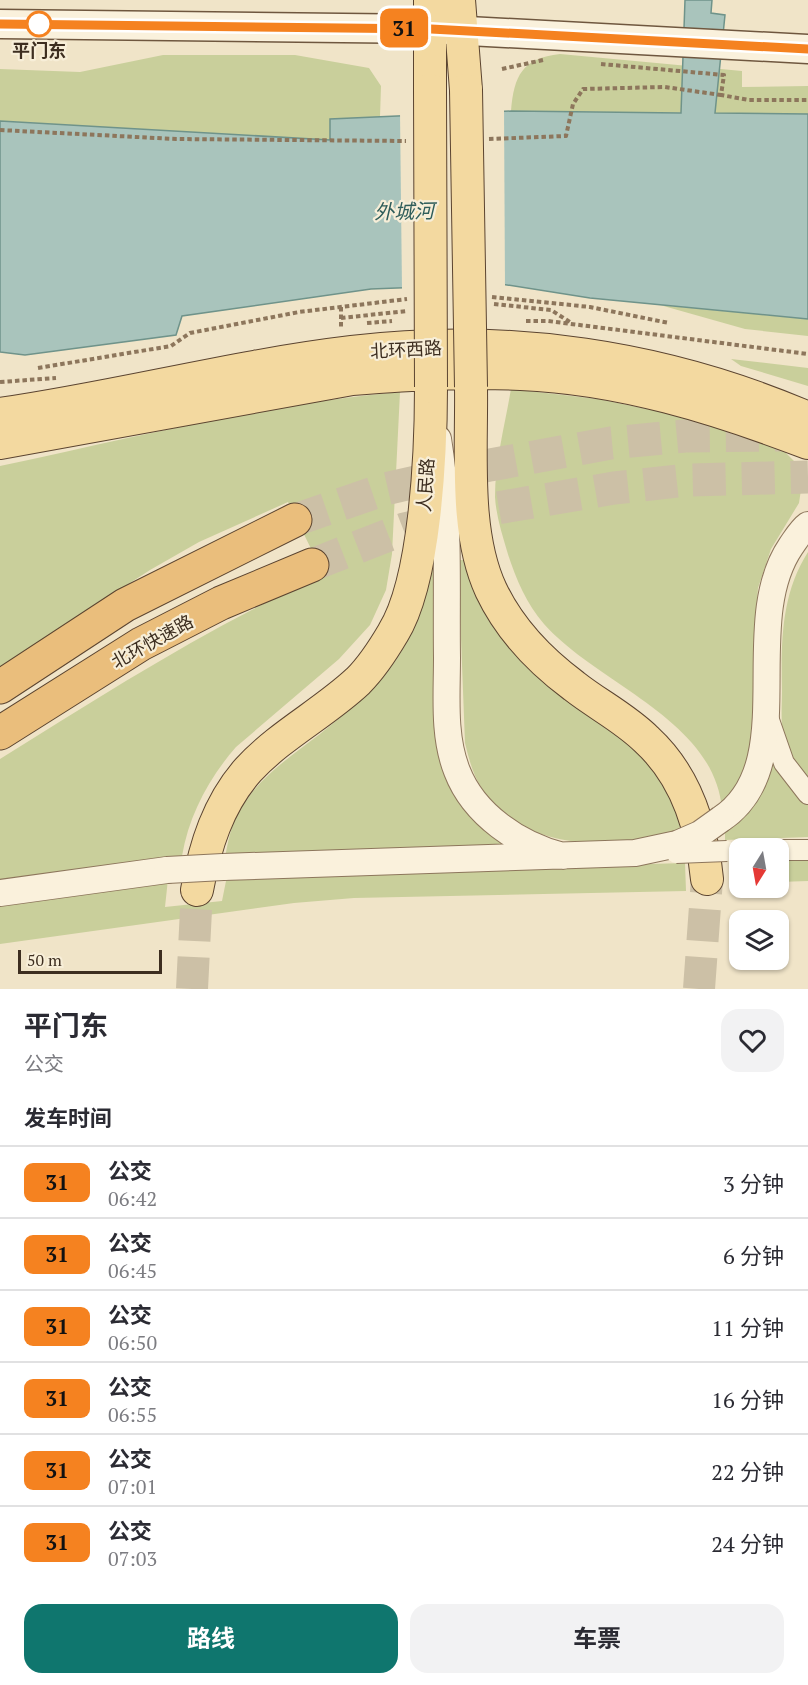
<!DOCTYPE html>
<html lang="zh">
<head>
<meta charset="utf-8">
<style>
  body { margin:0; font-family:"PT Serif","Noto Sans SC",serif; background:#f2f2f3; color:#2b2b33; height:100vh; display:flex; flex-direction:column; font-size:22px; white-space:nowrap }
  * { box-sizing:border-box; margin:0 }
  p { font-size:20px; color:#7c7c81 }
  .icon { flex:none; width:33px; height:33px; fill:none; stroke:currentColor; stroke-width:2; stroke-linecap:round; stroke-linejoin:round }
  .map { position:relative; height:989px; overflow:hidden }
  .details { display:flex; flex-direction:column; background:#fff; flex:1 }
  .details>* { flex:none }
  .badge { padding:0 12px; border-radius:9px; font-size:21px; line-height:39px }
  .needle { width:39px; rotate:191deg }
  .controls { position:absolute; left:729px; top:838px; display:grid; gap:12px }
  .controls a { display:grid; place-items:center; width:60px; height:60px; border-radius:12px; background:#fff; box-shadow:0 2px 4px #0004; font-size:30px }
  .scale { position:absolute; left:18px; bottom:15px; width:144px; box-sizing:border-box; padding-left:6px; border:3px solid #3d2e20; border-top:0; font-size:16px; line-height:21px; white-space:nowrap; color:#3d2e20; -webkit-text-stroke:4px #f7eed8; paint-order:stroke }
  .map>.badge { position:absolute; translate:-50% -50%; box-shadow:0 0 0 3px #fff }
  h2 { padding:0 24px; font-size:22px; line-height:54px }
  .round { display:grid; place-items:center; flex:none; width:63px; height:63px; border-radius:18px; background:#f2f2f3 }
  .head { display:flex; align-items:center; justify-content:space-between; height:102px; padding:0 24px }
  h1 { font-size:28px; font-weight:700; line-height:45px }
  .button { display:flex; gap:12px; margin-top:auto; padding:12px 24px }
  .button a { flex:1; height:69px; border-radius:18px; background:#0f766e; color:#fff; font-size:24px; font-weight:700; line-height:69px; text-align:center }
  .button a+a { background:#f2f2f3; color:#2b2b33 }
  ul { padding:0; list-style:none }
  li { display:flex; align-items:center; gap:18px; height:72px; padding:0 24px; border-top:2px solid #e1e1e2 }
  li div { flex:1 }
  li b { display:block; font-size:22px }
  li em { font-style:normal }
  li .badge { min-width:66px; font-weight:700; text-align:center }
  .map>svg:first-child { display:block }
  .green { fill:#c9cf9b }
  .water { fill:#a9c4bc; stroke:#6f938a; stroke-width:1.5 }
  .pier { fill:#f0e4c8 }
  .lines { fill:none; stroke-linecap:round; stroke-linejoin:round }
  .primary-tunnel { stroke:#ccc0a6; stroke-width:32; stroke-dasharray:32 16; stroke-linecap:butt }
  .trunk-tunnel { stroke:#ccc0a6; stroke-width:33; stroke-dasharray:33 16; stroke-linecap:butt }
  .minor-casing { stroke:#8d765c; stroke-width:22 }
  .tertiary-casing { stroke:#8d765c; stroke-width:28 }
  .secondary-casing { stroke:#6f573f; stroke-width:31 }
  .primary-casing { stroke:#5b4430; stroke-width:34 }
  .trunk-casing { stroke:#5b4430; stroke-width:35 }
  .path { stroke:#8d765c; stroke-width:4; stroke-dasharray:4.5 3; stroke-linecap:butt }
  .minor { stroke:#faf1dc; stroke-width:20 }
  .tertiary { stroke:#faf1dc; stroke-width:26 }
  .secondary { stroke:#faf1dc; stroke-width:28 }
  .primary { stroke:#f3d9a0; stroke-width:32 }
  .trunk { stroke:#eabe7c; stroke-width:33 }
  .minor-bridge-casing { stroke:#8d765c; stroke-width:22; stroke-linecap:butt }
  .tertiary-bridge-casing { stroke:#8d765c; stroke-width:28; stroke-linecap:butt }
  .primary-bridge-casing { stroke:#5b4430; stroke-width:34; stroke-linecap:butt }
  .minor-bridge { stroke:#faf1dc; stroke-width:20 }
  .tertiary-bridge { stroke:#faf1dc; stroke-width:26 }
  .primary-bridge { stroke:#f3d9a0; stroke-width:32 }
  .line-casing { stroke:#fff; stroke-width:14 }
  .line { stroke:#f58220; stroke-width:9 }
  .stop-dot { fill:#fff; stroke:#f58220; stroke-width:3 }
  .labels { text-anchor:middle; dominant-baseline:central; stroke-width:4.5; stroke-linejoin:round; paint-order:stroke }
  .stop-label { font-size:18px; font-weight:bold; fill:#3d2e20; stroke:#f7eed8 }
  .street-label { font-size:18px; fill:#3d2e20; stroke:#f7eed8 }
  .water-label { font-size:20px; font-style:italic; fill:#2f5d5a; stroke:#f7eed8 }
</style>
</head>
<body>
<div class="map">
<svg width="808" height="989" viewBox="0 0 808 989">
  <rect width="100%" height="100%" fill="#f0e4c8"/>
  <path class="green" d="M560 54 742 71V87L808 86V114L511 111C514 76 522 58 560 54Z
    M163 55H295L369 68 381 86 380 117 330 119V140L0 121V69L80 72Z
    M660 305 808 319V336L745 329Z
    M731 359 808 368V386L741 366Z
    M511 389 598 399 696 419 779 446 794 461 802 483 799 503 771 549 758 588 753 649 756 755 722 809C714 719 597 684 544 624 526 603 515 577 507 551 502 534 496 515 495 497 495 462 505 424 511 389Z
    M400 392 392 554 386 590 370 625 339 659 236 747C209 778 189 815 182 856L0 880V759C106 693 210 626 324 575L288 502 199 542 150 570 0 667V466C132 438 265 404 400 392Z
    M808 552V782C799 769 790 756 785 741 780 726 782 707 782 691 781 642 781 594 808 552Z
    M430 557H438L440 728 487 830 500 842 517 849 225 858C228 841 231 825 240 810 258 778 291 756 320 734 351 709 386 681 405 645 420 618 424 587 430 557Z
    M458 560H470L621 732 655 766 688 827C622 850 527 856 483 790 473 776 469 759 465 743Z
    M771 748 808 802V837L725 840V829Z
    M778 860H808V881L779 882Z
    M685 863 686 891 354 898 294 903 0 944V901L168 879 165 907 222 901 227 876Z"/>
  <path class="water" d="M685 0H712L711 13 725 15 715 113 808 114V319L590 298 501 284 371 289 182 316 176 335 25 355 0 352V121L330 140V119L511 111 681 113Z"/>
  <path class="pier" d="M504 108 505 288 402 290 400 113Z"/>
  <g class="lines">
    <path class="primary-tunnel" d="M192 989 197 890
      M699 989 707 879"/>
    <path class="trunk-tunnel" d="M295 520 385 489 490 465 611 443 685 436 785 435
      M312 565 404 529 497 508 614 488 688 480 808 477"/>
    <defs>
      <path id="minor" d="M769 720 784 763 808 794
        M778 850H808"/>
      <path id="tertiary" d="M438 439C450 511 446 585 447 658 447 695 443 736 457 771 474 815 519 845 563 856
        M721 819C803 765 737 625 791 546 796 539 801 530 808 525
        M223 867 635 853 677 844
        M0 893 167 870"/>
      <path id="secondary" d="M0 24 431 29 808 49"/>
      <path id="primary" d="M430 0V90
        M459 0 466 90
        M471 387C472 451 464 532 491 590 510 630 539 660 574 686 598 705 625 718 647 740 686 776 702 827 707 879
        M0 414C118 397 234 366 352 352 508 333 664 356 808 418
        M0 443 352 379C408 375 464 371 521 374 620 378 716 408 808 443
        M197 890C205 846 218 804 248 770 280 735 324 713 358 681 372 667 383 650 393 633 426 580 431 451 431 387"/>
      <path id="trunk" d="M0 687 125 605 295 520
        M0 733 141 644 221 603 312 565"/>
    </defs>
    <use href="#minor" class="minor-casing"/>
    <use href="#tertiary" class="tertiary-casing"/>
    <use href="#secondary" class="secondary-casing"/>
    <use href="#primary" class="primary-casing"/>
    <use href="#trunk" class="trunk-casing"/>
    <path class="path" d="M601 64 724 75 721 95 749 100H808
      M502 69 543 60
      M0 130 176 139 406 141
      M489 139 566 136 573 104 583 89 665 87 721 95
      M492 297 590 307 669 323
      M494 304 551 310 570 322
      M341 307V327
      M341 318 407 311
      M526 321H548L808 354
      M367 323 392 321
      M38 368 171 346 190 333 299 312 407 299
      M0 382 56 378"/>
    <use href="#minor" class="minor"/>
    <use href="#tertiary" class="tertiary"/>
    <use href="#secondary" class="secondary"/>
    <use href="#primary" class="primary"/>
    <use href="#trunk" class="trunk"/>
    <defs>
      <path id="minor-bridge" d="M676 853 727 851"/>
      <path id="tertiary-bridge" d="M677 844 700 834 721 819
        M167 870 223 867"/>
      <path id="primary-bridge" d="M430 90 431 387
        M466 90 471 387"/>
    </defs>
    <use href="#minor-bridge" class="minor-bridge-casing"/>
    <use href="#tertiary-bridge" class="tertiary-bridge-casing"/>
    <use href="#primary-bridge" class="primary-bridge-casing"/>
    <use href="#minor-bridge" class="minor-bridge"/>
    <use href="#tertiary-bridge" class="tertiary-bridge"/>
    <use href="#primary-bridge" class="primary-bridge"/>
  </g>
  <g class="lines">
    <defs>
      <path id="line" d="M0 24 431 29 808 49"/>
    </defs>
    <use href="#line" class="line-casing"/>
    <use href="#line" class="line"/>
  </g>
  <circle class="stop-dot" cx="39" cy="24" r="12"/>
  <g class="labels">
    <g class="stop-label">
      <text x="39" y="50">平门东</text>
    </g>
    <g class="street-label">
      <text transform="translate(406 349) rotate(-3)">北环西路</text>
      <text transform="translate(425 485) rotate(-86)">人民路</text>
      <text transform="translate(152 641) rotate(-29)">北环快速路</text>
    </g>
    <g class="water-label">
      <text transform="translate(404 211) rotate(-1)">外城河</text>
    </g>
  </g>
</svg>
<div class="controls">
<a><svg class="needle" viewBox="-14 -14 28 28"><path d="M0-13l5 13h-10z" fill="#e53935"/><path d="M0 13l5-13h-10z" fill="#7c7c81"/></svg></a>
<a><svg class="icon" aria-label="layers" viewBox="0 0 24 24"><path d="M12 4l9 5-9 5-9-5zM3 14l9 5 9-5"/></svg></a>
</div>
<div class="scale">50 m</div>
<b class="badge" style="left:404px;top:28px;background:#f58220;color:#111">31</b>
</div>
<section class="details">
<div class="head"><div><h1>平门东</h1><p>公交</p></div><a class="round"><svg class="icon" aria-label="heart" viewBox="0 0 24 24"><path d="M12 20l-8-8c-3-5 5-10 8-4 3-6 11-1 8 4z"/></svg></a></div>
<h2>发车时间</h2>
<ul>
<li><span class="badge" style="background:#f58220;color:#111">31</span><div><b>公交</b><p>06:42</p></div><em>3 分钟</em></li>
<li><span class="badge" style="background:#f58220;color:#111">31</span><div><b>公交</b><p>06:45</p></div><em>6 分钟</em></li>
<li><span class="badge" style="background:#f58220;color:#111">31</span><div><b>公交</b><p>06:50</p></div><em>11 分钟</em></li>
<li><span class="badge" style="background:#f58220;color:#111">31</span><div><b>公交</b><p>06:55</p></div><em>16 分钟</em></li>
<li><span class="badge" style="background:#f58220;color:#111">31</span><div><b>公交</b><p>07:01</p></div><em>22 分钟</em></li>
<li><span class="badge" style="background:#f58220;color:#111">31</span><div><b>公交</b><p>07:03</p></div><em>24 分钟</em></li>
</ul>
<div class="button"><a>路线</a><a>车票</a></div>
</section>
</body>
</html>
